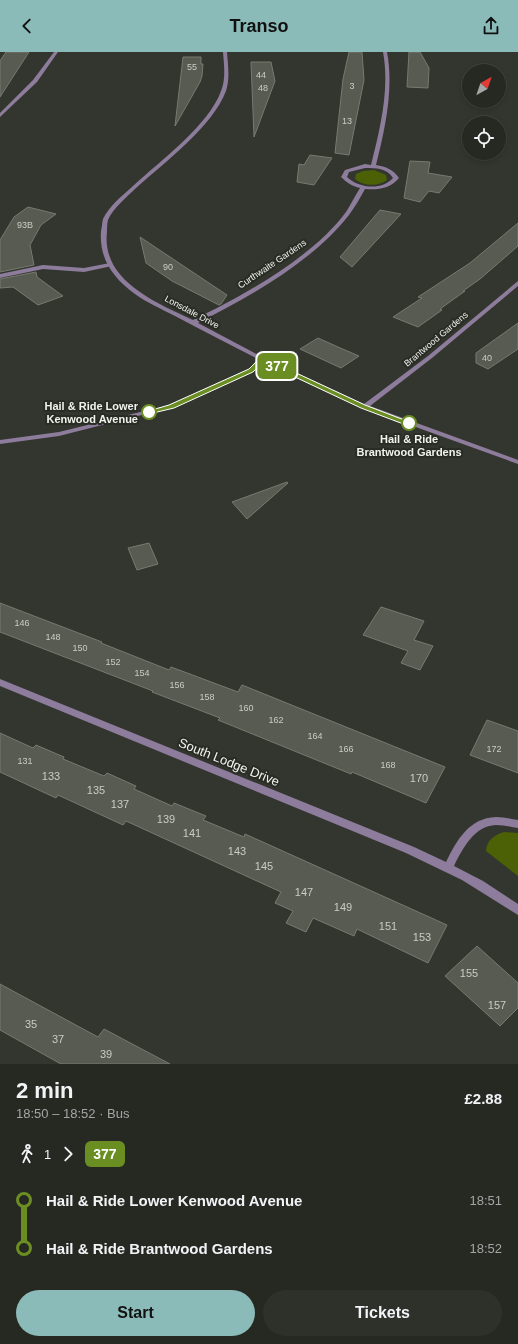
<!DOCTYPE html>
<html lang="en">
<head>
<meta charset="utf-8">
<style>
  body { margin:0; font-family:Arial,sans-serif; background:#2e302a; color:#f1f3f6; height:100vh; display:flex; flex-direction:column; font-size:15px; white-space:nowrap }
  * { box-sizing:border-box; margin:0 }
  p { font-size:13px; color:#a4a6a5 }
  .icon { flex:none; width:22px; height:22px; fill:none; stroke:currentColor; stroke-width:2; stroke-linecap:round; stroke-linejoin:round }
  .map { position:relative; height:1012px; overflow:hidden }
  .panel { display:flex; flex-direction:column; background:#262822; flex:1 }
  .panel>* { flex:none }
  .badge { padding:0 8px; border-radius:6px; font-size:14px; line-height:26px }
  .needle { width:26px; rotate:40deg }
  .fabs { position:absolute; left:462px; top:12px; display:grid; gap:8px }
  .fabs a { display:grid; place-items:center; width:44px; height:44px; border-radius:50%; background:#262822; box-shadow:0 2px 6px #0003,0 0 0 1px #424440; font-size:20px }
  .map>.badge { position:absolute; translate:-50% -50%; box-shadow:0 0 0 2px #fff }
  .legs { display:flex; align-items:center; gap:6px; height:44px; padding:0 16px; font-size:13px }
  .legs p { margin-inline-start:auto }
  .summary { display:flex; align-items:center; justify-content:space-between; height:68px; padding:0 16px }
  h1 { font-size:22px; font-weight:700; line-height:30px }
  .primary-button { display:flex; gap:8px; margin-top:auto; padding:8px 16px }
  .primary-button a { flex:1; height:46px; border-radius:24px; background:#8bbbb9; color:#111; font-size:16px; font-weight:700; line-height:46px; text-align:center }
  .primary-button a+a { background:#2e302a; color:#f1f3f6 }
  ul { padding:0 16px; list-style:none }
  li { display:flex; align-items:center; gap:14px; height:48px; font-size:15px }
  li i { display:grid; place-items:center; width:6px; height:100%; margin:0 5px; background:currentColor }
  li i::after { content:''; width:10px; height:10px; margin:-5px; border:3px solid; border-radius:50%; background:#262822 }
  li p { margin-inline-start:auto }
  li:first-child i { background:linear-gradient(#0000 50%,currentColor 0) }
  li:last-child i { background:linear-gradient(currentColor 50%,#0000 0) }
  header { display:flex; justify-content:space-between; align-items:center; height:52px; padding:0 16px; background:#8bbbb9; color:#111; font-size:18px; font-weight:700 }
  .map>svg:first-child { display:block }
  .green { fill:#4c6005 }
  .building { fill:#575b51; stroke:#767a70 }
  .lines { fill:none; stroke-linecap:round; stroke-linejoin:round }
  .lane { fill:#8d7c9c; fill-rule:evenodd }
  .street { fill:#8d7c9c; fill-rule:evenodd }
  .line-1 { fill:#6b8e23; stroke:#fff }
  .stop-1-dot { fill:#fff; stroke:#6b8e23; stroke-width:2 }
  .labels { text-anchor:middle; dominant-baseline:central; stroke-width:4; stroke-linejoin:round; paint-order:stroke }
  .number-label { font-size:9px; fill:#caccc6 }
  .far-street-label { font-size:9px; fill:#f0f2ed; stroke:#292c24 }
  .stop-label { font-size:11px; font-weight:bold; fill:#f0f2ed; stroke:#292c24; text-anchor:end }
  .near-number-label { font-size:11px; fill:#caccc6 }
  .near-street-label { font-size:13px; fill:#f0f2ed; stroke:#292c24 }
</style>
</head>
<body>
<header><svg class="icon" aria-label="back" viewBox="0 0 24 24"><path d="M15 5l-7 7 7 7"/></svg>Transo<svg class="icon" aria-label="share" viewBox="0 0 24 24"><path d="M12 15V3M7 8l5-5 5 5M5 13v7h14v-7"/></svg></header>
<div class="map">
<svg width="518" height="1012" viewBox="0 0 518 1012">
  <rect width="100%" height="100%" fill="#33362e"/>
  <path class="green" d="M374 118 386 123 387 128C378 135 363 134 355 127L356 122 363 119Z
    M504 780 518 781V824L486 799C487 788 494 783 504 780Z"/>
  <path class="building" d="M6 0H29L0 45V9Z
    M349 0H362L364 28 349 103 335 101 343 27Z
    M409 0H420L429 16 428 36 407 35Z
    M183 5H201V12H203L202 24 200 30 175 74Z
    M251 10H271L275 29 254 85Z
    M310 103 332 106 314 133 297 130 299 112 304 113Z
    M410 109 430 110 428 121 452 125 439 141 429 139 420 150 404 146Z
    M28 155 56 162 41 173 30 193 34 213 0 220V188L14 165Z
    M380 158 401 162 352 215 340 205Z
    M518 171V194L480 227 463 239H465L440 257 442 258 418 275 393 265 422 246 418 245 470 211Z
    M140 185 227 243 221 252 219 253 172 229 146 211Z
    M36 220 37 225 63 244 38 253 13 235 0 236V227Z
    M518 271V297L488 317 476 311V301Z
    M318 286 338 295 359 304 341 316 300 297Z
    M287 430 288 431 247 467 232 450Z
    M149 491 158 512 137 518 128 496Z
    M0 551 102 590 101 591 169 618 171 615 238 640 242 633 445 715 426 751 352 720 351 722 218 668 220 666 152 640 153 639 0 580Z
    M381 555 424 569 414 588 433 594 420 618 401 611 408 599 363 583Z
    M487 668 518 679V721L470 703Z
    M0 681 33 696 36 693 64 705 63 707 104 724 107 721 136 734 134 737 172 754 174 751 206 764 203 768 244 785 245 782 447 873 428 911 357 877 354 884 313 866 306 880 286 871 293 859 275 851 281 840 126 769 123 773 58 743 56 746 0 720Z
    M477 894 518 931V956L500 974 445 924Z
    M0 932 98 985 104 977 170 1012H61L0 978Z"/>
  <g class="lines">
    <path class="lane" d="M110 211 113 213 112 214 84 220 43 217 0 226V222L43 213 84 216Z"/>
    <path class="street" d="M54 0H58L37 30 0 65V61L33 28Z
      M223 0H227C228 13 230 27 226 39 213 74 164 111 136 136 127 145 113 156 108 168 107 172 107 176 107 180 104 206 118 225 140 240 155 251 176 260 193 268 243 244 313 205 346 160 351 152 355 144 360 136 352 134 347 131 341 125L345 118 365 112 371 113C380 77 390 37 383 0H387C394 37 385 77 376 113 386 115 393 117 399 126 390 137 378 138 365 137 360 146 355 155 349 163 312 210 251 244 198 271L264 306 364 352 428 304 518 229V234L432 306 370 354 518 408V412L363 356 263 310 253 319 173 355 59 384 0 392V388L59 380 169 353 249 317 258 307C230 293 202 278 175 264 162 257 147 251 135 242 113 226 99 207 101 179 102 175 102 171 103 167 109 154 123 143 133 134 160 109 209 73 221 39 226 27 224 13 223 0ZM365 116C376 116 387 116 393 126 382 139 358 136 347 125L349 120Z
      M0 627 414 795 446 810C457 788 469 766 496 765 504 765 511 767 518 768V776C511 775 504 773 496 773 474 774 463 796 454 814L483 829 518 852V863L462 828 406 801 0 634Z"/>
  </g>
  <path class="line-1" d="M260 306H264L365 353 412 371 406 373 361 356 263 310 253 320 174 356 149 362 145 360 169 353 249 317Z"/>
  <g class="stop-1-dot">
    <circle cx="149" cy="360" r="7"/>
    <circle cx="409" cy="371" r="7"/>
  </g>
  <g class="labels">
    <g class="number-label">
      <text x="192" y="15">55</text>
      <text x="261" y="23">44</text>
      <text x="352" y="34">3</text>
      <text x="263" y="36">48</text>
      <text x="347" y="69">13</text>
      <text x="25" y="173">93B</text>
      <text x="168" y="215">90</text>
      <text x="487" y="306">40</text>
      <text x="22" y="571">146</text>
      <text x="53" y="585">148</text>
      <text x="80" y="596">150</text>
      <text x="113" y="610">152</text>
      <text x="142" y="621">154</text>
      <text x="177" y="633">156</text>
      <text x="207" y="645">158</text>
      <text x="246" y="656">160</text>
      <text x="276" y="668">162</text>
      <text x="315" y="684">164</text>
      <text x="346" y="697">166</text>
      <text x="494" y="697">172</text>
      <text x="25" y="709">131</text>
      <text x="388" y="713">168</text>
    </g>
    <g class="far-street-label">
      <text transform="translate(272 212) rotate(-34)">Curthwaite Gardens</text>
      <text transform="translate(192 260) rotate(28)">Lonsdale Drive</text>
      <text transform="translate(436 287) rotate(-40)">Brantwood Gardens</text>
    </g>
    <g class="stop-label">
      <text x="138" y="354">Hail &amp; Ride Lower<tspan x="138" dy="13">Kenwood Avenue</tspan></text>
      <text x="409" y="387" text-anchor="middle">Hail &amp; Ride<tspan x="409" dy="13">Brantwood Gardens</tspan></text>
    </g>
    <g class="near-number-label">
      <text x="51" y="724">133</text>
      <text x="419" y="726">170</text>
      <text x="96" y="738">135</text>
      <text x="120" y="752">137</text>
      <text x="166" y="767">139</text>
      <text x="192" y="781">141</text>
      <text x="237" y="799">143</text>
      <text x="264" y="814">145</text>
      <text x="304" y="840">147</text>
      <text x="343" y="855">149</text>
      <text x="388" y="874">151</text>
      <text x="422" y="885">153</text>
      <text x="469" y="921">155</text>
      <text x="497" y="953">157</text>
      <text x="31" y="972">35</text>
      <text x="58" y="987">37</text>
      <text x="106" y="1002">39</text>
    </g>
    <g class="near-street-label">
      <text transform="translate(229 710) rotate(22)">South Lodge Drive</text>
    </g>
  </g>
</svg>
<div class="fabs">
<a><svg class="needle" viewBox="-14 -14 28 28"><path d="M0-13l5 13h-10z" fill="#e53935"/><path d="M0 13l5-13h-10z" fill="#a4a6a5"/></svg></a>
<a><svg class="icon" aria-label="locate" viewBox="0 0 24 24"><circle cx="12" cy="12" r="6"/><path d="M12 2v4M12 18v4M2 12h4M18 12h4"/></svg></a>
</div>
<b class="badge" style="left:277px;top:314px;background:#6b8e23;color:#fff">377</b>
</div>
<section class="panel">
<div class="summary"><div><h1>2 min</h1><p>18:50 – 18:52 · Bus</p></div><b>£2.88</b></div>
<div class="legs"><svg class="icon" aria-label="walk" viewBox="0 0 24 24"><circle cx="13" cy="4" r="2"/><path d="M13 8l-2 6 4 7M11 14l-3 7M7 12l3-4h3l4 4"/></svg>1<svg class="icon" aria-label="forward" viewBox="0 0 24 24"><path d="M9 5l7 7-7 7"/></svg><b class="badge" style="background:#6b8e23;color:#fff">377</b></div>
<ul>
<li><i style="color:#6b8e23"></i><b>Hail &amp; Ride Lower Kenwood Avenue</b><p>18:51</p></li>
<li><i style="color:#6b8e23"></i><b>Hail &amp; Ride Brantwood Gardens</b><p>18:52</p></li>
</ul>
<div class="primary-button"><a>Start</a><a>Tickets</a></div>
</section>
</body>
</html>
